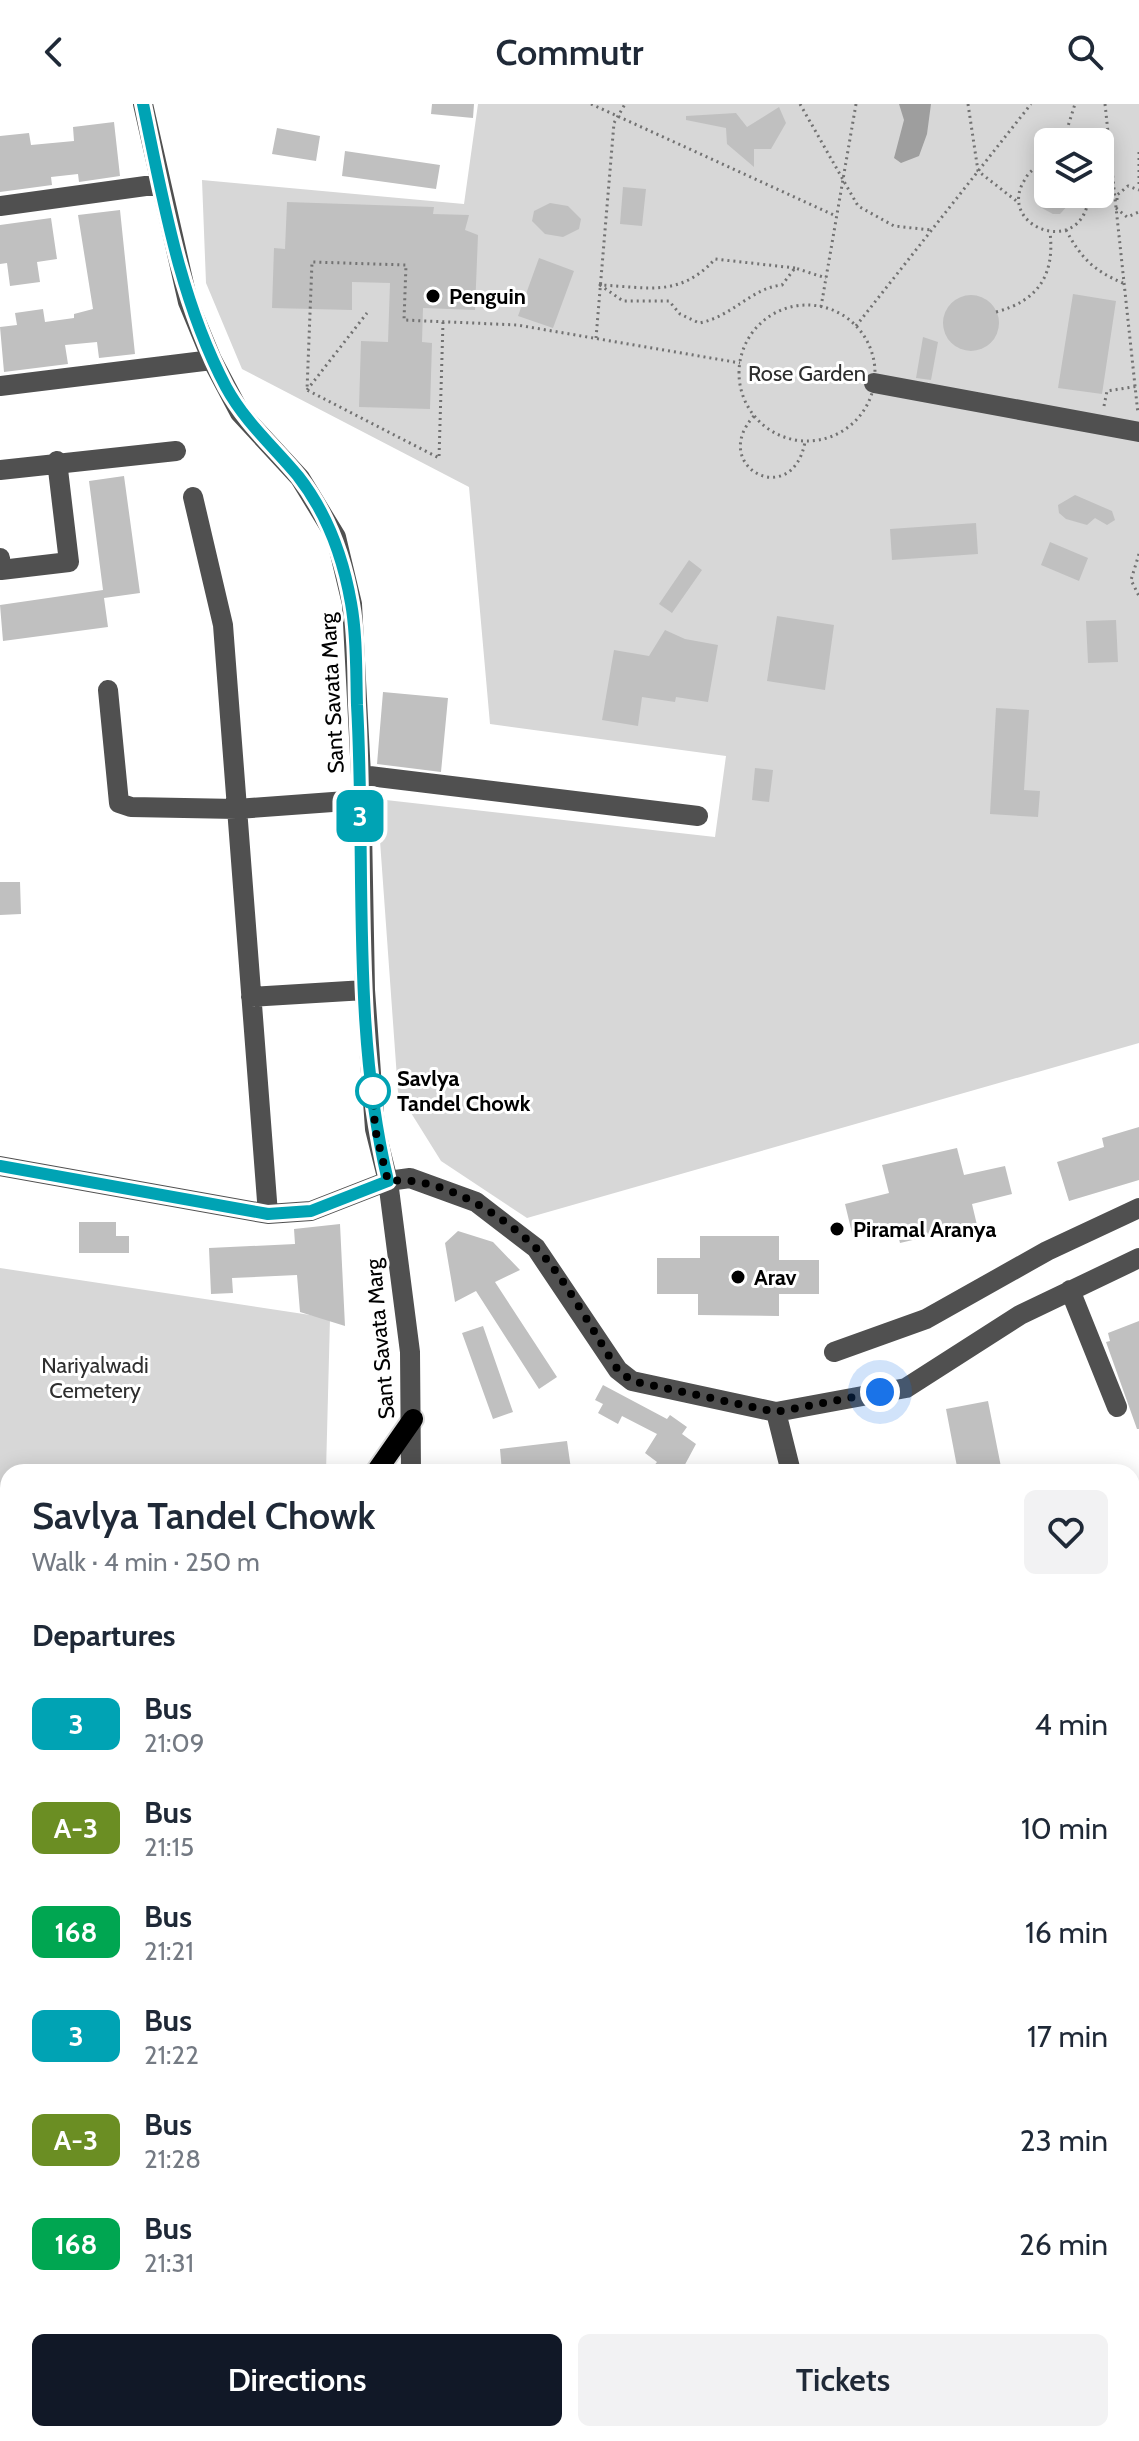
<!DOCTYPE html>
<html lang="en">
<head>
<meta charset="utf-8">
<style>
  body { margin:0; font-family:Cabin,sans-serif; background:#f2f2f3; color:#1f2937; height:100vh; display:flex; flex-direction:column; font-size:30px; white-space:nowrap }
  * { box-sizing:border-box; margin:0 }
  p { font-size:26px; color:#747a83 }
  .icon { flex:none; width:44px; height:44px; fill:none; stroke:currentColor; stroke-width:2; stroke-linecap:round; stroke-linejoin:round }
  .map { position:relative; flex:1; overflow:hidden }
  .sheet { position:absolute; left:0px; top:1360px; width:1140px; height:978px; display:flex; flex-direction:column; background:#fff; border-radius:24px 24px 0 0; box-shadow:0 4px 20px #0003 }
  .sheet>* { flex:none }
  .badge { padding:0 16px; border-radius:12px; font-size:28px; line-height:52px }
  .tools { position:absolute; left:1034px; top:24px; display:grid; gap:16px }
  .tools a { display:grid; place-items:center; width:80px; height:80px; border-radius:12px; background:#fff; box-shadow:0 4px 20px #0003; font-size:40px }
  .you { position:absolute; width:40px; height:40px; margin:-20px; border:6px solid #fff; border-radius:50%; background:#1a73e8; box-shadow:0 0 0 12px #1a73e833 }
  .map>.badge { position:absolute; translate:-50% -50%; box-shadow:0 0 0 4px #fff }
  h2 { padding:0 32px; font-size:30px; line-height:72px }
  .round { display:grid; place-items:center; flex:none; width:84px; height:84px; border-radius:12px; background:#f2f2f3 }
  .headline { display:flex; align-items:center; justify-content:space-between; height:136px; padding:0 32px }
  h1 { font-size:38px; font-weight:600; line-height:60px }
  .button { display:flex; gap:16px; margin-top:auto; padding:16px 32px }
  .button a { flex:1; height:92px; border-radius:12px; background:#111827; color:#fff; font-size:32px; font-weight:600; line-height:92px; text-align:center }
  .button a+a { background:#f2f2f3; color:#1f2937 }
  ul { padding:0; list-style:none }
  li { display:flex; align-items:center; gap:24px; height:104px; padding:0 32px }
  li div { flex:1 }
  li b { display:block; font-size:30px }
  li em { font-style:normal }
  li .badge { min-width:88px; font-weight:700; text-align:center }
  header { display:flex; justify-content:space-between; align-items:center; height:104px; padding:0 32px; background:#fff; font-size:36px; font-weight:600 }
  .map>svg:first-child { display:block }
  .green { fill:#d7d7d7; fill-rule:evenodd }
  .water { fill:#9e9e9e }
  .building { fill:#c0c0c0 }
  .lines { fill:none; stroke-linecap:round; stroke-linejoin:round }
  .major-casing { stroke:#dbdbdb; stroke-width:24 }
  .highway-casing { stroke:#dbdbdb; stroke-width:28 }
  .path { stroke:#727272; stroke-width:3; stroke-dasharray:2 4; stroke-linecap:butt }
  .minor { stroke:#505050; stroke-width:20 }
  .major { stroke:#000; stroke-width:20 }
  .highway { stroke:#000; stroke-width:24 }
  .rail-casing { stroke:#000; stroke-width:8 }
  .rail { stroke:#fff; stroke-width:5; stroke-dasharray:15; stroke-linecap:butt }
  .highway-bridge-casing { stroke:#dbdbdb; stroke-width:28; stroke-linecap:butt }
  .highway-bridge { stroke:#000; stroke-width:24 }
  .line-casing { stroke:#fff; stroke-width:18 }
  .line { stroke:#00a3b4; stroke-width:12 }
  .walk { stroke:#000; stroke-width:8; stroke-dasharray:0 14.4 }
  .poi-dot { fill:#000; stroke:#fff; stroke-width:3 }
  .stop-dot { fill:#fff; stroke:#00a3b4; stroke-width:4 }
  .labels { text-anchor:middle; dominant-baseline:central; stroke-width:6; stroke-linejoin:round; paint-order:stroke }
  .poi-label { font-size:22px; font-weight:bold; fill:#000; stroke:#fff; text-anchor:start }
  .park-label { font-size:22px; fill:#2e2e2e; stroke:#fff }
  .street-label { font-size:22px; fill:#000; stroke:#fff }
  .stop-label { font-size:22px; font-weight:bold; fill:#000; stroke:#fff; text-anchor:start }
</style>
</head>
<body>
<header><svg class="icon" aria-label="back" viewBox="0 0 24 24"><path d="M15 5l-7 7 7 7"/></svg>Commutr<svg class="icon" aria-label="search" viewBox="0 0 24 24"><circle cx="10" cy="10" r="6"/><path d="M15 15l6 6"/></svg></header>
<div class="map">
<svg width="1139" height="2337" viewBox="0 0 1139 2337">
  <rect width="100%" height="100%" fill="#fff"/>
  <path class="green" d="M478 0H1139V939L527 1114 441 1057 398 988 377 695 715 733 726 652 490 620 469 383 242 265 206 179 202 76 464 100ZM1048 38H1100V90H1048Z
    M0 1164 330 1214 326 1368H8V1599L0 1598Z
    M8 1659V2144H0V1660Z"/>
  <path class="water" d="M899 0H931L927 30 919 52 901 59 894 54 904 16Z"/>
  <path class="building" d="M432 0H474L473 14 431 10Z
    M779 3 786 19 771 45H754V63L727 40 726 24 686 16V12L736 9 747 23Z
    M114 18 120 72 79 78 78 70 51 73 52 81 0 88V32L29 29 31 41 74 37 73 23Z
    M277 24 320 32 316 57 272 50Z
    M345 47 440 61 436 85 342 72Z
    M623 83 646 85 642 122 620 120Z
    M1035 90H1071L1070 99 1060 110H1053L1040 103Z
    M287 98 434 103 433 110 469 111 465 126 478 131 475 206 423 204 422 238 432 239 430 305 359 303 361 237 388 238 390 179 352 178V206L272 204 274 144 285 145Z
    M550 99 568 102 581 115 579 125 563 133 545 130 532 117 534 107Z
    M120 106 135 250 99 254 97 238 65 241 68 260 4 268 0 223 17 221 15 209 43 205 45 218 74 214V210L93 205 78 111Z
    M51 114 57 155 37 158 40 178 10 182 7 159 0 160V121Z
    M539 154 574 167 553 224 518 212Z
    M1073 190 1116 197 1102 290 1058 284Z
    M943 219a28 28 0 1 1 56 0a28 28 0 1 1-56 0Z
    M923 233 938 238 931 276 916 274Z
    M124 372 140 489 104 494 108 523 3 537 0 501 103 486 89 377Z
    M1075 391 1112 407 1115 416 1107 421 1095 414 1087 421 1066 415 1059 409 1058 401Z
    M976 419 978 450 892 456 890 425Z
    M1050 438 1088 454 1079 477 1041 461Z
    M689 456 702 466 672 509 659 500Z
    M777 512 834 521 825 586 767 577Z
    M1116 516 1118 558 1088 559 1086 517Z
    M665 526 685 535 718 541 708 598 676 593 675 598 642 593 638 622 602 616 614 546 649 552Z
    M383 588 448 594 441 668 377 660Z
    M996 604 1029 606 1024 686 1040 687 1038 713 990 710Z
    M755 664 773 666 769 698 752 696Z
    M0 778H20L21 810 0 811Z
    M1139 1023V1076L1069 1097 1057 1058 1104 1043 1102 1034Z
    M957 1044 964 1071 1005 1062 1012 1090 972 1100 977 1121 900 1139 895 1119 852 1129 845 1100 889 1089 882 1061Z
    M79 1118H116V1132H129V1149H79Z
    M340 1120 345 1222 300 1208 297 1171 232 1174 233 1189 211 1190 209 1144 295 1140 294 1125Z
    M458 1127 493 1138 520 1166 495 1178 557 1273 539 1285 476 1187 455 1198 445 1139Z
    M700 1132H779V1156H819V1190H779V1212L698 1211V1190H657V1154H700Z
    M1139 1217V1325H1137L1106 1238 1110 1237 1108 1229Z
    M483 1222 513 1308 493 1315 462 1229Z
    M603 1281 667 1315 670 1311 687 1323 682 1330 696 1340 681 1368H649L657 1358 645 1349 657 1330 622 1312 618 1320 598 1309 603 1300 595 1296Z
    M988 1297 1002 1368H958L946 1305Z
    M567 1337 571 1365 502 1368 500 1345Z"/>
  <g class="lines">
    <defs>
      <path id="major" d="M376 1368 413 1315
        M1132 1888 1139 1886
        M1132 1908 1139 1906
        M0 2267 8 2264
        M0 2287 8 2284
        M0 2337 20 2330"/>
      <path id="highway" d="M939 2330 1004 2337"/>
    </defs>
    <use href="#major" class="major-casing"/>
    <use href="#highway" class="highway-casing"/>
    <path class="path" d="M591 0 836 112
      M800 0 858 102 894 122 931 126
      M968 0 978 67 1019 99
      M1105 0 1138 310
      M1063 38 1075 0
      M1139 48V81
      M1048 59C1037 61 1029 67 1024 77 996 124 1085 156 1089 90
      M1100 70 1111 55
      M1117 96V91L1128 82 1139 86
      M1116 104 1127 113 1139 108
      M1066 126C1081 154 1094 167 1123 179
      M795 164 715 155C680 194 647 183 600 181L623 197H669L680 210 699 219C732 213 751 184 782 181L795 164 826 174
      M739 269a68 68 0 1 1 136 0a68 68 0 1 1-136 0Z
      M821 203 856 0
      M996 208C1038 197 1055 171 1050 128
      M443 218 439 354 307 286 312 158 406 161 404 216 517 221 740 259
      M856 222 1031 0
      M596 234 614 19 625 0
      M307 286 367 209
      M1104 302 1107 287 1139 282
      M754 312C708 362 792 407 805 338
      M1139 450 1131 476 1139 492"/>
    <path class="minor" d="M143 0 188 198 212 256 240 309 300 374 336 433 352 500 361 671 365 886 375 1025 388 1077 410 1248 411 1368
      M0 102 160 80
      M874 279 1139 328
      M0 282 212 256
      M0 366 176 347
      M193 393 223 521 268 1110
      M0 454 1 466 69 458 57 357
      M108 586 119 699 131 703 237 705 360 696
      M361 671 698 712
      M251 893 365 886
      M0 1062 268 1110 311 1107 388 1077 410 1074 476 1098 536 1144 618 1266 632 1277 776 1308 906 1284 1020 1211 1139 1154
      M1070 1186 1117 1303
      M834 1248 926 1215 1047 1147 1139 1104
      M776 1308 791 1368
      M1132 1472 1139 1469
      M1132 1607 1139 1602
      M1132 2062 1139 2059
      M1132 2319 1139 2322"/>
    <use href="#major" class="major"/>
    <use href="#highway" class="highway"/>
    <defs>
      <path id="rail" d="M1132 1980 1139 1978
        M1132 1994 1139 1991
        M65 2337 86 2330
        M106 2337 127 2330"/>
    </defs>
    <use href="#rail" class="rail-casing"/>
    <use href="#rail" class="rail"/>
    <defs>
      <path id="highway-bridge" d="M486 2337 545 2330"/>
    </defs>
    <use href="#highway-bridge" class="highway-bridge-casing"/>
    <use href="#highway-bridge" class="highway-bridge"/>
  </g>
  <g class="lines">
    <defs>
      <path id="line" d="M0 1062 268 1110 311 1107 388 1077C351 923 366 759 357 601 356 568 357 532 351 499 343 453 327 409 298 372 273 342 245 318 226 283 180 196 163 96 143 0"/>
    </defs>
    <use href="#line" class="line-casing"/>
    <use href="#line" class="line"/>
    <path class="walk" d="M373 987 375 1025 388 1077C440 1071 498 1108 535 1143 562 1168 596 1233 618 1266L632 1277 776 1308 880 1288"/>
  </g>
  <g class="poi-dot">
    <circle cx="433" cy="192" r="8"/>
    <circle cx="837" cy="1125" r="8"/>
    <circle cx="738" cy="1173" r="8"/>
  </g>
  <circle class="stop-dot" cx="373" cy="987" r="16"/>
  <g class="labels">
    <g class="poi-label">
      <text x="449" y="192">Penguin</text>
      <text x="853" y="1125">Piramal Aranya</text>
      <text x="754" y="1173">Arav</text>
    </g>
    <g class="park-label">
      <text x="807" y="269">Rose Garden</text>
      <text x="95" y="1261">Nariyalwadi<tspan x="95" dy="25">Cemetery</tspan></text>
    </g>
    <g class="street-label">
      <text transform="translate(332 589) rotate(-93)">Sant Savata Marg</text>
      <text transform="translate(380 1235) rotate(-95)">Sant Savata Marg</text>
    </g>
    <g class="stop-label">
      <text x="397" y="974">Savlya<tspan x="397" dy="25">Tandel Chowk</tspan></text>
    </g>
  </g>
</svg>
<div class="tools">
<a><svg class="icon" aria-label="layers" viewBox="0 0 24 24"><path d="M12 4l9 5-9 5-9-5zM3 14l9 5 9-5"/></svg></a>
</div>
<div class="you" style="left:880px;top:1288px"></div>
<b class="badge" style="left:360px;top:712px;background:#00a3b4;color:#fff">3</b>
<section class="sheet">
<div class="headline"><div><h1>Savlya Tandel Chowk</h1><p>Walk · 4 min · 250 m</p></div><a class="round"><svg class="icon" aria-label="heart" viewBox="0 0 24 24"><path d="M12 20l-8-8c-3-5 5-10 8-4 3-6 11-1 8 4z"/></svg></a></div>
<h2>Departures</h2>
<ul>
<li><span class="badge" style="background:#00a3b4;color:#fff">3</span><div><b>Bus</b><p>21:09</p></div><em>4 min</em></li>
<li><span class="badge" style="background:#6b8e23;color:#fff">A-3</span><div><b>Bus</b><p>21:15</p></div><em>10 min</em></li>
<li><span class="badge" style="background:#00a651;color:#fff">168</span><div><b>Bus</b><p>21:21</p></div><em>16 min</em></li>
<li><span class="badge" style="background:#00a3b4;color:#fff">3</span><div><b>Bus</b><p>21:22</p></div><em>17 min</em></li>
<li><span class="badge" style="background:#6b8e23;color:#fff">A-3</span><div><b>Bus</b><p>21:28</p></div><em>23 min</em></li>
<li><span class="badge" style="background:#00a651;color:#fff">168</span><div><b>Bus</b><p>21:31</p></div><em>26 min</em></li>
</ul>
<div class="button"><a>Directions</a><a>Tickets</a></div>
</section>
</div>
</body>
</html>
